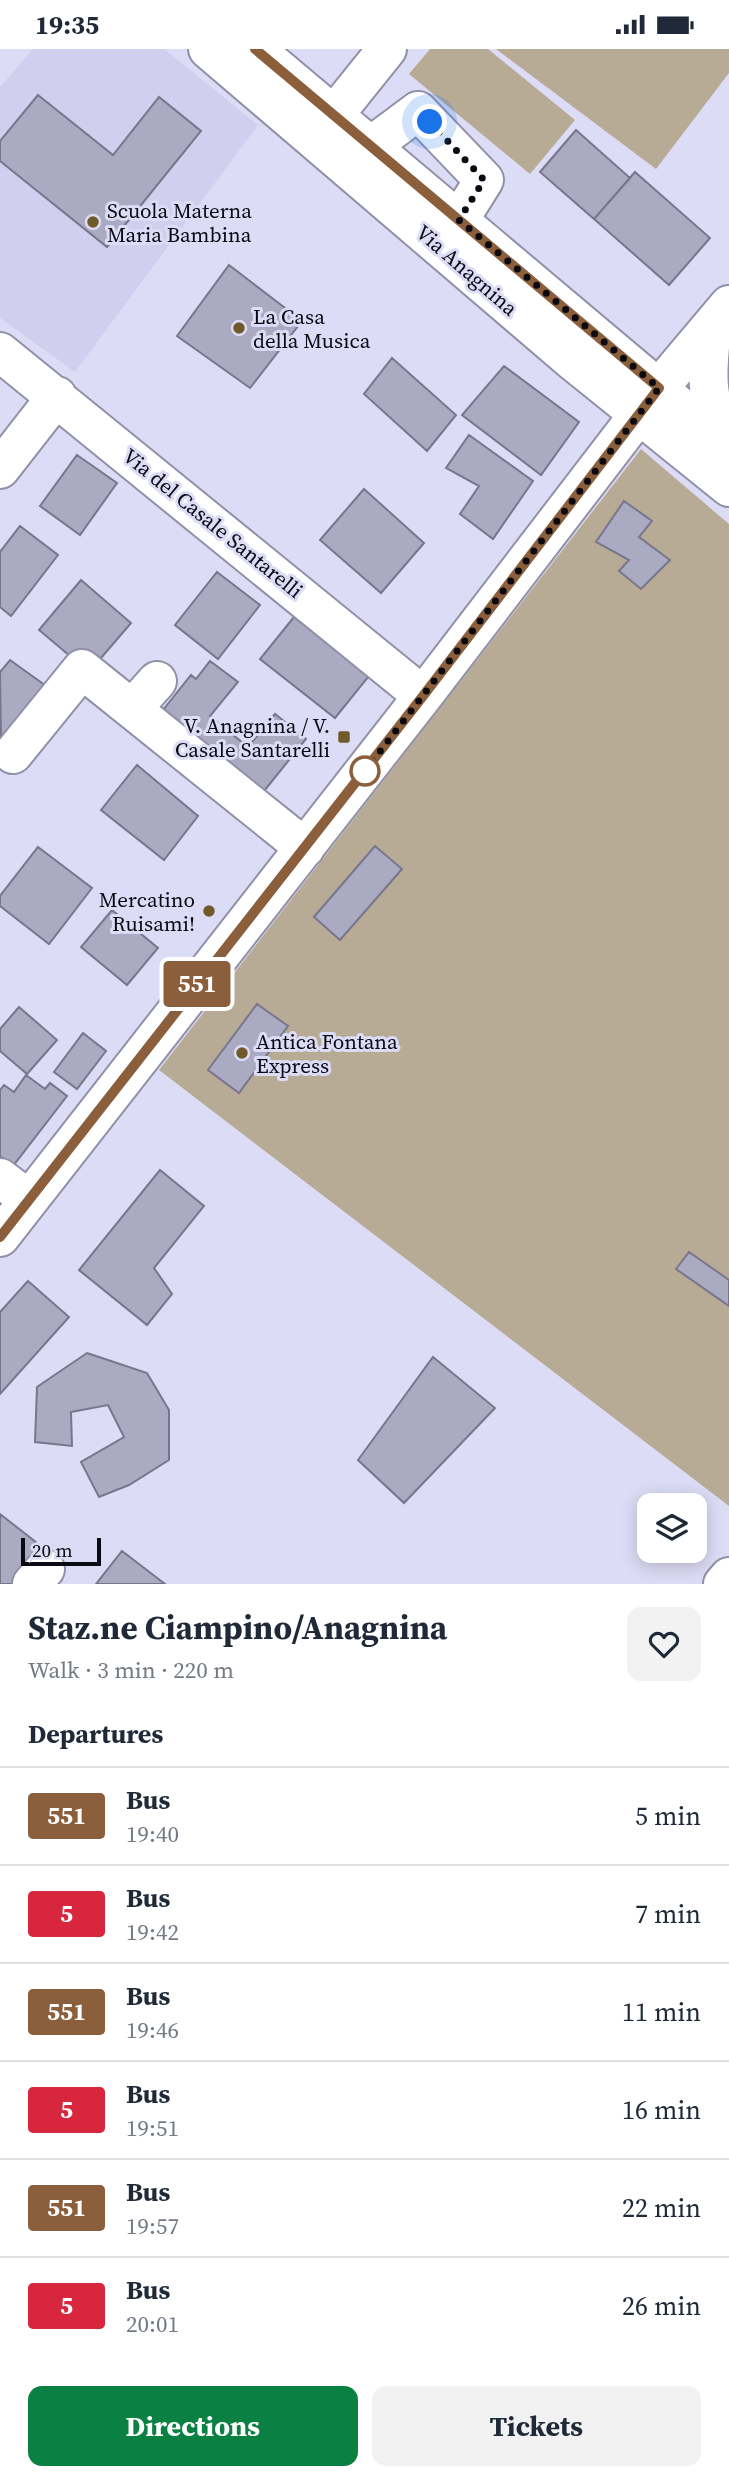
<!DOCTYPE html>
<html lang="en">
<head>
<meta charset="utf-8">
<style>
  body { margin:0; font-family:"Source Serif 4",serif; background:#f2f2f3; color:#1f2937; height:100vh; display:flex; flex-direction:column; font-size:26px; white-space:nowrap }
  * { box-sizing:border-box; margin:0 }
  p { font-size:23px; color:#747a83 }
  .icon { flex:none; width:38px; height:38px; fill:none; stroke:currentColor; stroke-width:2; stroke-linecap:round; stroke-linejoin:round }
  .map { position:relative; height:1535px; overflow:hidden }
  .drawer { display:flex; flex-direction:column; background:#fff; flex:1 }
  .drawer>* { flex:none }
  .badge { padding:0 14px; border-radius:5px; font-size:24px; line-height:46px }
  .fabs { position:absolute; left:637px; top:1444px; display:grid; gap:14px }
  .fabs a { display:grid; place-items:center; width:70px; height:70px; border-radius:14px; background:#fff; box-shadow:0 4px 18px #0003; font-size:35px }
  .scale { position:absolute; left:21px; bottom:18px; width:80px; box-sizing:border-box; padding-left:7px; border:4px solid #0b0a12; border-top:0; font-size:19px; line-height:24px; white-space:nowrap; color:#0b0a12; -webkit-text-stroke:5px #dddcf6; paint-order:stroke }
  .you { position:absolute; width:35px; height:35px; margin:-18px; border:5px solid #fff; border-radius:50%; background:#1a73e8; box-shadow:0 0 0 10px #1a73e833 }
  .map>.badge { position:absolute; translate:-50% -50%; box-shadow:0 0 0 4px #fff }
  h2 { padding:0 28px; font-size:26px; line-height:63px }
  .round { display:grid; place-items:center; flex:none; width:74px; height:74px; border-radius:14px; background:#f2f2f3 }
  .overview { display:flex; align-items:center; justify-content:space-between; height:119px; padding:0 28px }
  h1 { font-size:33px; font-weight:700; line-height:52px }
  .primary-button { display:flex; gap:14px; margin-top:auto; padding:14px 28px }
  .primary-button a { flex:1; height:80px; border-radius:14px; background:#0b8043; color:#fff; font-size:28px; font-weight:700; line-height:80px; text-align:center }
  .primary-button a+a { background:#f2f2f3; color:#1f2937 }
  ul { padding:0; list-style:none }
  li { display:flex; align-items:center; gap:21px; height:98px; padding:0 28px; border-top:2px solid #e0e1e3 }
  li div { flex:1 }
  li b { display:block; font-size:26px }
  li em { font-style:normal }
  li .badge { min-width:77px; font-weight:700; text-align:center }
  .status { display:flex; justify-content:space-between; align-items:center; height:49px; padding:0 35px; background:#fff; direction:ltr }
  .status svg { height:19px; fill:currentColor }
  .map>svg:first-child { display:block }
  .built { fill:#d0cfee }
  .green { fill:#b7ab95 }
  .building { fill:#abaac3; stroke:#78768d; stroke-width:2 }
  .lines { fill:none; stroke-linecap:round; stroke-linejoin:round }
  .minor-casing { stroke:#9190a7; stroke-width:42 }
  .major-casing { stroke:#9190a7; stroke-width:42 }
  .minor { stroke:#fff; stroke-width:38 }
  .major { stroke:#fff; stroke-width:38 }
  .line-casing { stroke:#fff; stroke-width:16 }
  .line { stroke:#8b5e3c; stroke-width:10 }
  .walk { stroke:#0b0a12; stroke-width:7; stroke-dasharray:0 12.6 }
  .poi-dot { fill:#715a2a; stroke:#dddcf6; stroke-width:2.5 }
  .stop-dot { fill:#fff; stroke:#8b5e3c; stroke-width:3.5 }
  .labels { text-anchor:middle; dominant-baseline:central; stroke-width:6; stroke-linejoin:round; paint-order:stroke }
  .poi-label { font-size:21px; fill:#0b0a12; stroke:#dddcf6; text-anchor:start }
  .street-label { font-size:21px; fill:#0b0a12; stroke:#dddcf6 }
</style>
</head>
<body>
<div class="status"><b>19:35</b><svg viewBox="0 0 49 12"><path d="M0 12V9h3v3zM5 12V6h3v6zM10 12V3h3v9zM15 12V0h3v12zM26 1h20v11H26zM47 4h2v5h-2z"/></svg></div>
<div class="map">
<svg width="729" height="1535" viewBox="0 0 729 1535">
  <rect width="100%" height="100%" fill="#dddcf6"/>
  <path class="built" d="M33 0H164L258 76 75 323 0 269V38Z"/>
  <path class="green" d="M430 0H488L575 71 530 125 409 25Z
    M496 0H729V24L656 120Z
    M641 400 729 475V1457L159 1021Z"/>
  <path class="building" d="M38 46 113 106 159 48 201 82 107 198 0 112V92Z
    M576 81 630 129 594 170 540 123Z
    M635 123 710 189 669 236 594 170Z
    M229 216 302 272 250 339 177 287Z
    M392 309 456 366 427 402 364 345Z
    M504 317 579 373 541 426 462 366Z
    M469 386 533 432 493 490 460 465 479 437 446 419Z
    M77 406 117 434 80 486 40 457Z
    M364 440 424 494 381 544 320 491Z
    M624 452 652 472 639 488 670 511 641 540 619 522 629 511 596 493Z
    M20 477 58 506 11 567 0 558V503Z
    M217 523 260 556 218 610 175 576Z
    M81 531 131 574 89 623 39 581Z
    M294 568 369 627 335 669 260 610Z
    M10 611 46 637 1 691 0 623Z
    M210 612 238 633 210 667 248 698 275 665 306 690 260 747 159 666 191 626 196 630Z
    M137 716 198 767 164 811 101 761Z
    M375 797 402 820 340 891 314 868Z
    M38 798 92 839 49 895 0 857V847Z
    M112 861 158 899 127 936 81 898Z
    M257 955 288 977 239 1044 208 1021Z
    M19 958 57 991 27 1025 0 1002V980Z
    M83 984 106 1002 77 1040 54 1023Z
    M26 1026 45 1040 50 1034 67 1047 13 1117 0 1107V1041L4 1036 14 1043Z
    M160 1121 204 1157 154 1219 172 1245 147 1276 79 1221Z
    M689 1203 729 1231V1257L676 1220Z
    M28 1232 69 1268 0 1345V1263Z
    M87 1304 147 1324 169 1361V1411L129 1436 99 1448 81 1413 124 1388 108 1356 71 1363 72 1397 35 1393 37 1338Z
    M433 1308 495 1359 404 1454 358 1411Z
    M0 1465 46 1501 18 1535H0Z
    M122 1502 165 1535H96Z"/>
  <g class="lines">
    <defs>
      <path id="minor" d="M334 66 387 0
        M371 97 418 62 484 131 459 171
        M0 303 423 647
        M0 420 57 347
        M132 660 157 632
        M13 705 82 620 305 799
        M0 1129 29 1151
        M0 1188 423 647 659 339
        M32 1535 45 1520
        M723 1535 729 1528"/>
      <path id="major" d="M208 0 574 313 729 438
        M255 0 729 399
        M712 280C706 327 705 352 728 395
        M659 339 729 256"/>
    </defs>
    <use href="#minor" class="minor-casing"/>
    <use href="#major" class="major-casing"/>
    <use href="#minor" class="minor"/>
    <use href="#major" class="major"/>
  </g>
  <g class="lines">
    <defs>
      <path id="line" d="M0 1188 423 647 659 339 255 0"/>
    </defs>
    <use href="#line" class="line-casing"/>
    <use href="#line" class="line"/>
    <path class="walk" d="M365 722 659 339 459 171 484 131 430 73"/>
  </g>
  <g class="poi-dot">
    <circle cx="93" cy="173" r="7"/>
    <circle cx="239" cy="279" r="7"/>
    <rect x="337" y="681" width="14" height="14" rx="3.5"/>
    <circle cx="209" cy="862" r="7"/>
    <circle cx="242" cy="1004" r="7"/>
  </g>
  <circle class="stop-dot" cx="365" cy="722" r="14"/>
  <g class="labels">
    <g class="poi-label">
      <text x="107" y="161">Scuola Materna<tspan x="107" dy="24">Maria Bambina</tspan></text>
      <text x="253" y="267">La Casa<tspan x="253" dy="24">della Musica</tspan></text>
      <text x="330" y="676" text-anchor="end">V. Anagnina / V.<tspan x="330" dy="24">Casale Santarelli</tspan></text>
      <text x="195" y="850" text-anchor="end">Mercatino<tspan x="195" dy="24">Ruisami!</tspan></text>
      <text x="256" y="992">Antica Fontana<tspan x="256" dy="24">Express</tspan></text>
    </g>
    <g class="street-label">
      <text transform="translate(467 221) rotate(41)">Via Anagnina</text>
      <text transform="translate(213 474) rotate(39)">Via del Casale Santarelli</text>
    </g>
  </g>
</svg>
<div class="fabs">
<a><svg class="icon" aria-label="layers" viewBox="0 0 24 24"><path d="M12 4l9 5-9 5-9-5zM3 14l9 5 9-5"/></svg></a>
</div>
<div class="scale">20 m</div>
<div class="you" style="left:430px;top:73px"></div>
<b class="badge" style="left:197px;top:935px;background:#8b5e3c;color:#fff">551</b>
</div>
<section class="drawer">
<div class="overview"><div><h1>Staz.ne Ciampino/Anagnina</h1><p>Walk · 3 min · 220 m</p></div><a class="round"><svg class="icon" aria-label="heart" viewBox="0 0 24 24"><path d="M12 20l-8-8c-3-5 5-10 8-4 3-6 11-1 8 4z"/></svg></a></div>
<h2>Departures</h2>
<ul>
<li><span class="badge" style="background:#8b5e3c;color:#fff">551</span><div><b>Bus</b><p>19:40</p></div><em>5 min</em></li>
<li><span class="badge" style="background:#d7263d;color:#fff">5</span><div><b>Bus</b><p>19:42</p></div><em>7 min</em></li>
<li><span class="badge" style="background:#8b5e3c;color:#fff">551</span><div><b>Bus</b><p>19:46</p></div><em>11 min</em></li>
<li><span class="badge" style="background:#d7263d;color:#fff">5</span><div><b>Bus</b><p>19:51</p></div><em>16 min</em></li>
<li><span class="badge" style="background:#8b5e3c;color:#fff">551</span><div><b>Bus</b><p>19:57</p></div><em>22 min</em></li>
<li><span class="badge" style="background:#d7263d;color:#fff">5</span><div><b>Bus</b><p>20:01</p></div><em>26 min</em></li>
</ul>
<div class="primary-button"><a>Directions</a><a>Tickets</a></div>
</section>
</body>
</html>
